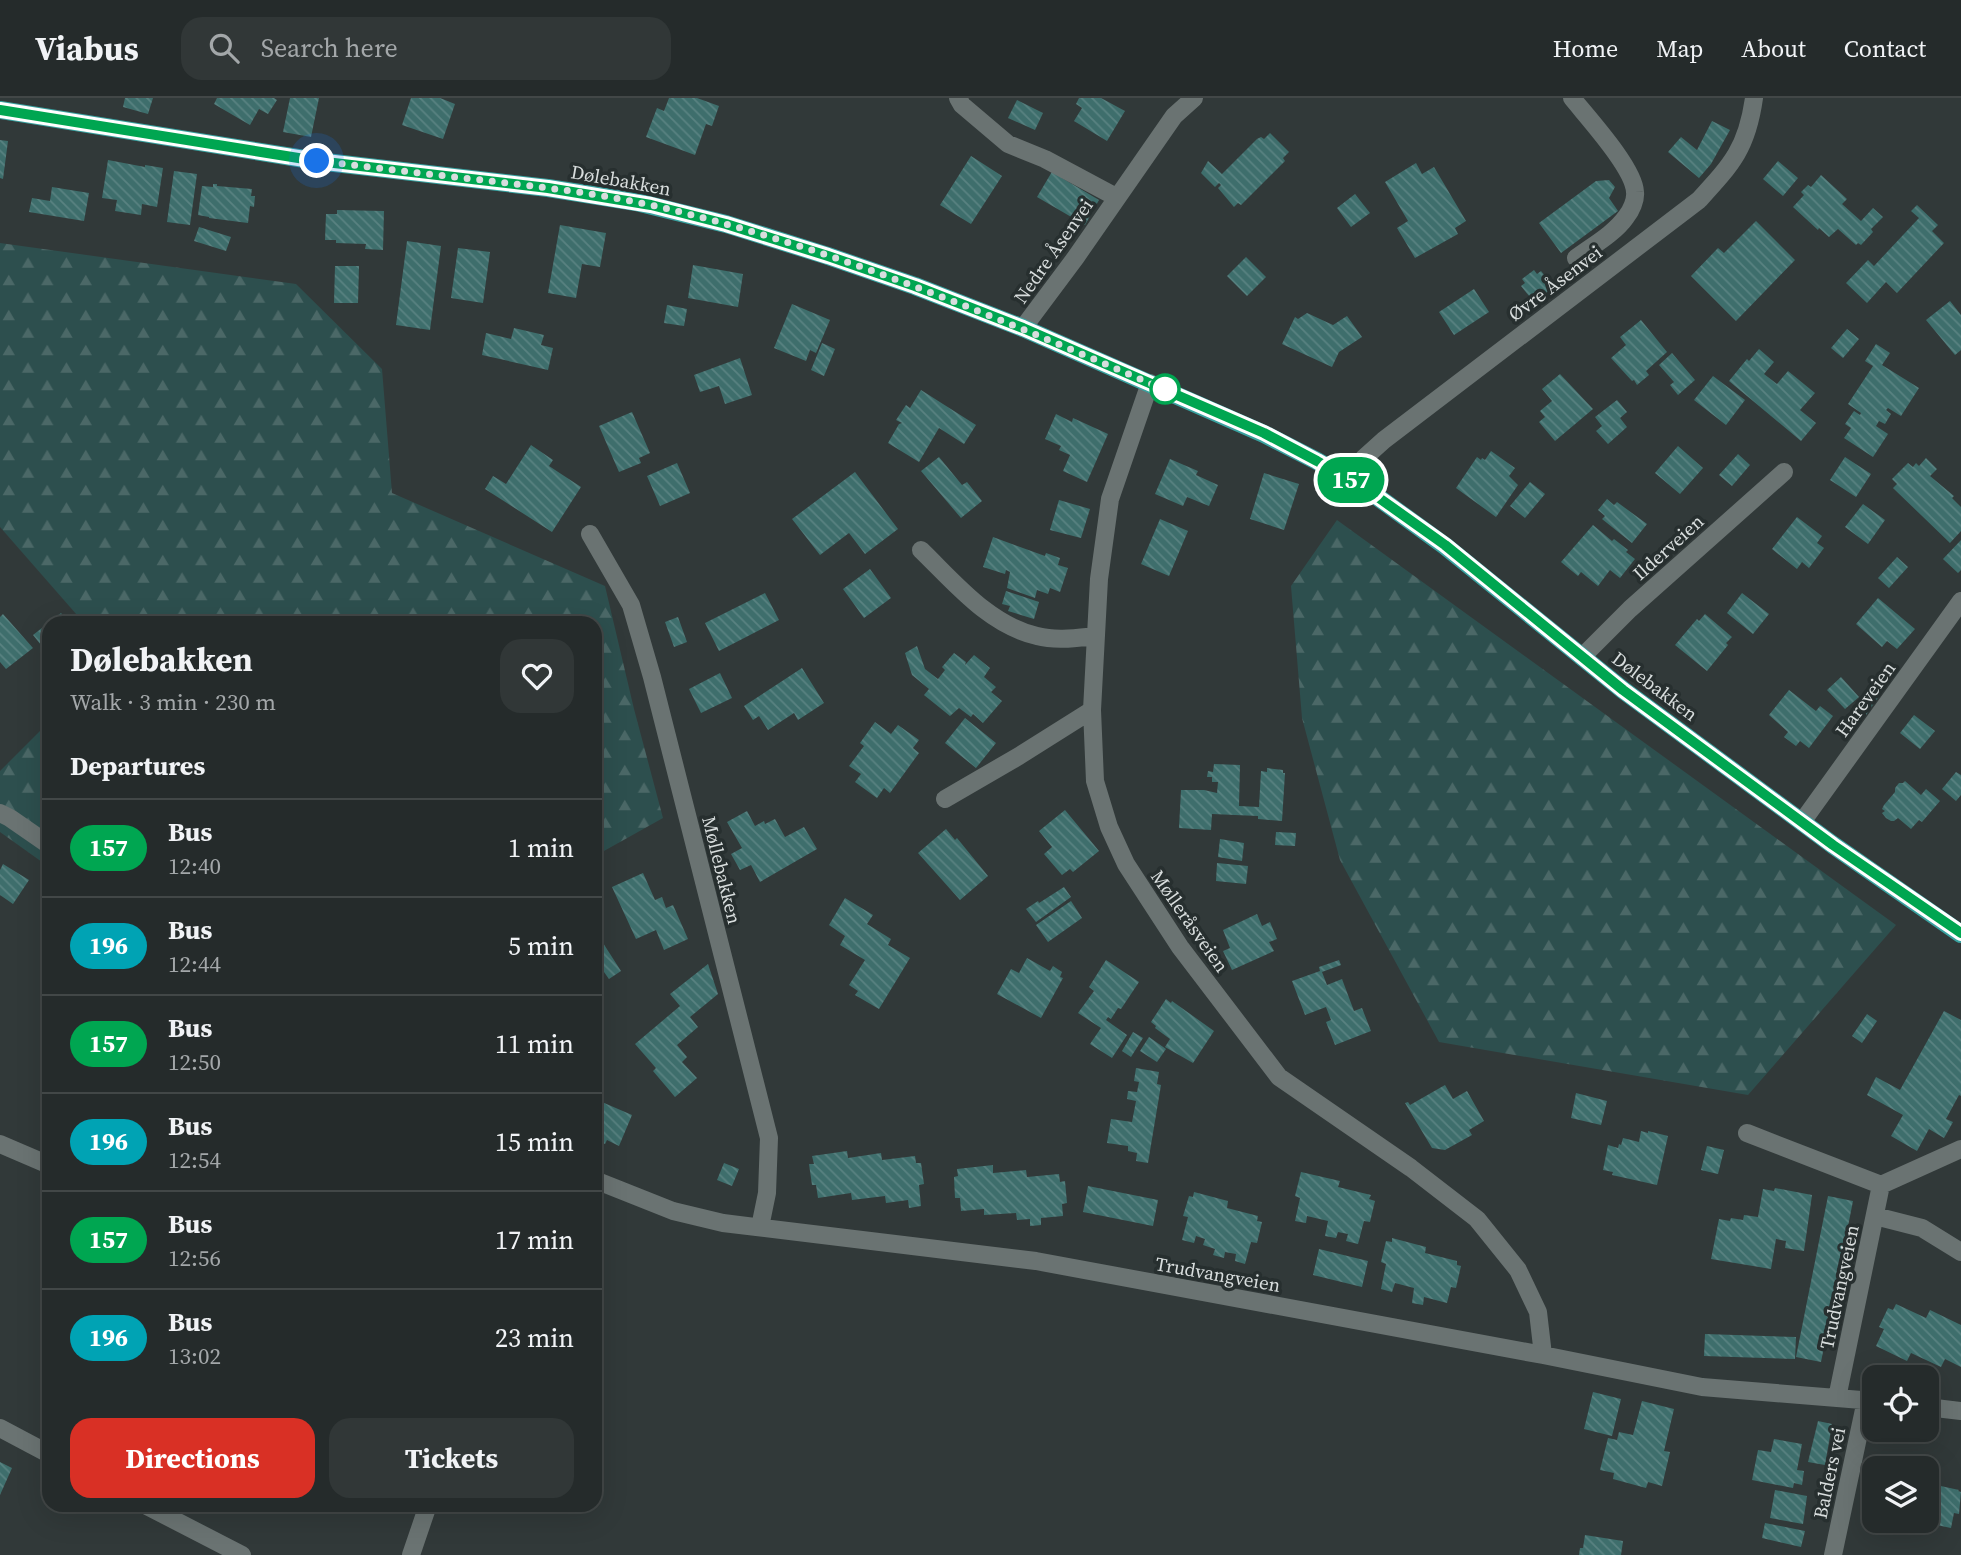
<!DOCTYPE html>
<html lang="en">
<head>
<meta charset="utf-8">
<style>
  body { margin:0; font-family:"Source Serif 4",serif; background:#313737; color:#f1f3f6; height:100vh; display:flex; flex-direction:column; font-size:26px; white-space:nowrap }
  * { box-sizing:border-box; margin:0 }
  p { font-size:23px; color:#a3a7a9 }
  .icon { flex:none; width:38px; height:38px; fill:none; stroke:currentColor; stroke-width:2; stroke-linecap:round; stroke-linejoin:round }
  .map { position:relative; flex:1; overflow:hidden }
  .sheet { position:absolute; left:42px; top:518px; width:560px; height:896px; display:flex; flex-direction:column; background:#252b2b; border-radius:21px; box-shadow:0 7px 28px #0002,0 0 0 2px #424747 }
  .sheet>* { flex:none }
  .badge { padding:0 14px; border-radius:23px; font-size:24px; line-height:46px }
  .buttons { position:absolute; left:1862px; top:1267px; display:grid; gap:14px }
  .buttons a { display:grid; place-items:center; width:77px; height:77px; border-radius:14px; background:#252b2b; box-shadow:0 7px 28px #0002,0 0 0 2px #424747; font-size:35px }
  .you { position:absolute; width:35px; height:35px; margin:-18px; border:5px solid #fff; border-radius:50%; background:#1a73e8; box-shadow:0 0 0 10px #1a73e833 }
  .map>.badge { position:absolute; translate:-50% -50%; box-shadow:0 0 0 4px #fff }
  h2 { padding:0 28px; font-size:26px; line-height:63px }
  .round { display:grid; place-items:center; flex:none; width:74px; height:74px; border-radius:21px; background:#313737 }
  .headline { display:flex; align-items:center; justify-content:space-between; height:119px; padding:0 28px }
  h1 { font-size:33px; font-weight:700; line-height:52px }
  .action { display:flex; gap:14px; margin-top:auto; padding:14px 28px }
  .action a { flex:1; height:80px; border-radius:21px; background:#d93025; color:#fff; font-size:28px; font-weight:700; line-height:80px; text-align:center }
  .action a+a { background:#313737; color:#f1f3f6 }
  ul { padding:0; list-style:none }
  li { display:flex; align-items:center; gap:21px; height:98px; padding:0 28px; border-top:2px solid #424747 }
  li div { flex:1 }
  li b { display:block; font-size:26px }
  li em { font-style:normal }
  li .badge { min-width:77px; font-weight:700; text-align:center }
  header { display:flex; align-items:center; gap:42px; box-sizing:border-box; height:98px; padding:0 35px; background:#252b2b; border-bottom:2px solid #424747 }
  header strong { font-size:33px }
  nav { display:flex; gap:38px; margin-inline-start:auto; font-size:24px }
  .search { width:490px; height:63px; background:#313737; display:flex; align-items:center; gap:18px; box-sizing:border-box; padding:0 24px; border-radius:21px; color:#a3a7a9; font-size:26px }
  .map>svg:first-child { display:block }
  .forest { fill:url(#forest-firs) }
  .building { fill:url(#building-back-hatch) }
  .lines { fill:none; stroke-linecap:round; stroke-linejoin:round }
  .minor { stroke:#6a7372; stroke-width:18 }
  .major { stroke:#39a2a0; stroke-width:18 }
  .line-casing { stroke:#fff; stroke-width:16 }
  .line { stroke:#00a651; stroke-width:10 }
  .walk { stroke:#d8dddd; stroke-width:7; stroke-dasharray:0 12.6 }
  .stop-dot { fill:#fff; stroke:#00a651; stroke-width:3.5 }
  .labels { text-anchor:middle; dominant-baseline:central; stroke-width:7; stroke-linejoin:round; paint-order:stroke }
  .street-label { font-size:19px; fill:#d8dddd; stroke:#272f2f }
</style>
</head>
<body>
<header>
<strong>Viabus</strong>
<div class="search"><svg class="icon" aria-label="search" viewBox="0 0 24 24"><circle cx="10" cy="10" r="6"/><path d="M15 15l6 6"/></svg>Search here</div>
<nav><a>Home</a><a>Map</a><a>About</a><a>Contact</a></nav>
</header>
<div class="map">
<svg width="1961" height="1457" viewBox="0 0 1961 1457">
  <defs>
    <pattern id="forest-firs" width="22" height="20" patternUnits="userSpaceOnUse" patternTransform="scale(1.75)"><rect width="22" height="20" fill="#2d4f4e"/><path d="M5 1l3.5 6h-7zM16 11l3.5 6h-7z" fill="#4b6867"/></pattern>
    <pattern id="building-back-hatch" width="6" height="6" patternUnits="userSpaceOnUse" patternTransform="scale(1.75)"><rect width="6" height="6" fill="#3e6e6c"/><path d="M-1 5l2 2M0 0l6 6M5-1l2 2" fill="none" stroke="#598281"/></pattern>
  </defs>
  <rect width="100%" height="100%" fill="#313939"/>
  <path class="forest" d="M0 145 296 186 382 271 392 395 605 488 634 611 663 720 595 758V525H84L0 429Z
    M1337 422 1896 827 1748 997 1439 944 1340 762 1302 620 1291 488Z
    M49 624V769L0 734V673Z"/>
  <path class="building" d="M125 0H153L148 16 123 9Z
    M217 0H274L277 2 268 16 259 11 250 27 214 6Z
    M290 0H319L311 39 283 34Z
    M411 0H440L455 6 443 41 402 27Z
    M669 0H697L719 8 712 28 706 26 695 57 646 39 657 10 664 13Z
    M1079 0H1101L1125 13 1107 43 1074 23 1082 10 1076 6Z
    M1017 2 1043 15 1035 32 1008 20Z
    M1712 23 1730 32 1711 66 1699 80 1668 54 1681 39 1697 52Z
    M1270 35 1289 54 1283 60 1285 63 1241 107 1238 105 1234 109 1218 90 1221 87 1219 85 1215 89 1201 75 1208 63 1222 76 1257 41 1261 39 1264 41Z
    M0 42 8 43 3 81 0 80Z
    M971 58 1002 78 971 126 940 107Z
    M108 62 145 69V67L163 70 157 109 142 106 141 117 115 113 117 102 102 100Z
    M1778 63 1798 80 1783 98 1763 81Z
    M1416 65 1422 76 1434 69 1466 123 1455 130 1458 136 1415 160 1397 130 1408 123 1385 84Z
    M1053 72 1063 78 1062 80 1099 102 1085 127 1037 99Z
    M174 73 197 76 190 127 167 124Z
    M1821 77 1847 101 1842 106 1861 123 1873 110 1883 119 1871 131 1873 134 1861 147 1858 145 1856 147 1838 131 1829 139 1819 130 1818 132 1793 109 1804 97 1801 94 1808 87 1811 89Z
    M1609 82 1615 89 1609 100 1618 113 1561 155 1539 125 1596 83Z
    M213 86H217V88L252 91 251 98H255L254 109 250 108 248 125 209 120V119L198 117 202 88 213 89Z
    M52 89 89 95 84 123 29 114 32 100 50 103Z
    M1355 96 1370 115 1351 129 1337 110Z
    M1917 107 1938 127 1932 133 1944 145 1897 195 1886 184 1867 205 1846 185 1868 162 1874 168 1919 120 1911 113Z
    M337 112 384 113 383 152 365 151 366 146 336 145V142H325L326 116H337Z
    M1756 123 1795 162 1736 223 1691 178 1718 150 1724 155Z
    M560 127 606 135 600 169 582 166 576 200 548 195Z
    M199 129 231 139 226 153 194 143Z
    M407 143 441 148 430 232 396 227Z
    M458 150 490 154 483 205 451 200Z
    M1246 159 1266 179 1247 198 1227 178Z
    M693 167 743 176 738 209 688 200Z
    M335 168H359L358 205H334Z
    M1534 172 1537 176 1541 173 1554 189 1534 204 1521 188 1525 185 1522 181Z
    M1474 191 1489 214 1454 237 1439 214Z
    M1950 203 1961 217V252L1955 257 1926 222Z
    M792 206 830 222 816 255 810 252 806 263 774 250Z
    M667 207 687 211 684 228 664 225Z
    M1307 215 1333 227 1347 218 1362 239 1339 254 1332 269 1282 246 1295 219 1298 221Z
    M1641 222 1667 254 1646 273 1649 277 1637 287 1634 282 1632 283 1611 260 1626 247 1620 239Z
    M514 230 544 237 541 247 553 250 548 272 482 257 486 235 511 241Z
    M1847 231 1859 241 1843 260 1831 250Z
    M822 245 835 251 824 278 811 272Z
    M1876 246 1890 255 1882 267 1919 290 1901 318 1888 310 1886 312 1891 316 1885 326 1879 323 1876 328 1888 336 1873 359 1844 340 1851 330 1845 326 1854 313 1860 317 1861 315 1848 306 1873 268 1865 263Z
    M1759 251 1774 264 1764 276 1777 286 1788 273 1815 295 1800 312 1816 325 1801 343 1729 283 1747 261 1749 263Z
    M1672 255 1695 282 1678 297 1670 287 1674 284 1659 267Z
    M740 260 752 297 725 306 719 288 700 294 694 277Z
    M1560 276 1593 311 1555 343 1539 324 1545 319 1540 313 1552 303 1542 291Z
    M1713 278 1745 302 1726 327 1694 302Z
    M921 292 976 327 964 346 939 330 919 364 888 345 899 326 902 325 896 322 906 307 910 310Z
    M1617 302 1627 314 1620 320 1627 329 1608 346 1596 333 1602 328 1595 319Z
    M632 314 650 355 639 360 641 365 619 374 599 328Z
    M1056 316 1072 324 1073 320 1108 336 1087 384 1063 373 1070 357 1059 352 1061 348 1045 341Z
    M531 347 553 362 549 368 581 389 552 434 485 391 493 378 506 386Z
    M1678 348 1703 370 1680 396 1655 375Z
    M1491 353 1515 370 1509 378 1518 387 1496 419 1456 390 1477 359 1481 362 1482 360 1485 362Z
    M1738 356 1750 367 1732 388 1719 377Z
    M939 359 962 387 967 384 982 403 961 420 921 373Z
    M1845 359 1871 376 1856 399 1830 382Z
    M1926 360 1937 371 1930 378 1954 398 1952 400 1961 409V433L1950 445 1893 390 1897 386 1892 381 1908 365 1913 369 1916 365 1919 368Z
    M1170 361 1198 373 1196 377 1218 387 1209 408 1187 399 1183 408 1155 396Z
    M677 365 690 395 660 408 647 378Z
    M855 374 898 431 865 456 849 435 820 457 792 421Z
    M1264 375 1299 386 1284 432 1250 421Z
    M1530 384 1545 396 1525 420 1510 408Z
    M1607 401 1614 407 1617 404 1647 426 1632 445 1602 421 1605 418 1598 412Z
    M1059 402 1090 411 1081 440 1050 432Z
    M1863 406 1885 422 1868 446 1845 429Z
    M1797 419 1822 438 1817 445 1824 450 1809 470 1802 464 1797 471 1772 451Z
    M1160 421 1188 433 1169 478 1141 466Z
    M1593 427 1612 443 1614 441 1628 452 1626 454 1635 461 1620 480 1610 472 1598 488 1581 474 1578 478 1561 464Z
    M993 439 1045 458 1046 455 1060 460 1058 467 1068 470 1060 494 1050 490 1048 496 1037 492 1035 500 1007 490 1010 474 1006 472 1005 476 983 469Z
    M1961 442V472L1958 475 1943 461Z
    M1897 459 1908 469 1889 490 1878 480Z
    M870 471 891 500 864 520 843 491Z
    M1006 493 1039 504 1034 521 1008 513 1010 508 1002 506Z
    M765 495 779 522 719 553 705 525Z
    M1742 495 1769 516 1753 536 1727 515Z
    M1878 500 1915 531 1897 551 1887 543 1882 549 1856 526Z
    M61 515 69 525H49V557L33 537Z
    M3 516 33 550 6 571 0 564V519Z
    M1705 516 1732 539 1726 545 1728 547 1707 573 1675 547 1697 521 1699 523Z
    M678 519 687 544 674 549 665 524Z
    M917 548 925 571 938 581 945 572 942 569 954 555 966 564 965 567 974 557 990 570 984 579 996 589 991 594 1002 603 983 625 973 616 971 619 959 610 950 618 924 597 929 591 912 577 905 555Z
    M802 570 824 605 798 622 794 615 768 632 759 618 753 622 744 608Z
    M720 575 732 600 701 615 689 591Z
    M1841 579 1859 599 1845 611 1827 592Z
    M1869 590 1879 598 1866 617 1857 608Z
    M1789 592 1816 613 1820 608 1833 618 1809 650 1800 643 1796 648 1784 639 1788 634 1769 617Z
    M1914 617 1935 633 1920 651 1900 635Z
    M965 620 996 645 976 670 945 645Z
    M875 624 891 636 898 627 919 642 913 650 919 655 890 695 884 690 877 700 855 684 861 676 849 668 864 648 860 645Z
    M1214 666 1240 667 1239 708 1259 709 1261 673 1267 674V670L1283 672V675H1285L1282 723 1258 721V718L1212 716 1211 732 1179 730 1181 692H1204L1217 695 1218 684H1212V679H1207L1208 673 1213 674Z
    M1956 674 1961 677V697L1956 703 1942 691Z
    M1905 683 1921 697 1926 691 1940 703 1922 724 1919 722 1911 731 1898 720 1894 723H1891L1886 720 1882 715 1885 713 1882 711 1884 707 1895 694V690L1899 685H1903Z
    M1065 712 1099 753 1073 774 1070 771 1062 777 1044 756 1052 749 1039 733Z
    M747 713 755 728 764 723 765 726 775 721 785 739 804 729 817 751 760 784 751 767 740 772 731 756 742 750 727 724Z
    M946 731 955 742 957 740 988 778 960 802 918 755Z
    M1276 734 1296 735 1295 748 1275 747Z
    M1220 741 1244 745 1242 763 1218 759Z
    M1217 765 1248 768 1246 786 1216 783Z
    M3 766 29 782 13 806 0 797V772Z
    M643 775 655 802 662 799 666 810 673 807 688 841 664 852 656 832 636 841 612 789Z
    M1064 789 1071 799 1036 824 1026 811 1038 803 1039 805Z
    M845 800 873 817 867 826 891 841 888 847 910 860 879 911 855 897 858 893 849 887 865 862 840 847 845 838 829 827Z
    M1071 803 1082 820 1048 844 1036 827Z
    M1257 816 1262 828 1270 824 1277 841 1269 844 1274 853 1232 872 1223 853 1230 850 1223 832Z
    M603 845 621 873 609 881 604 874 595 880V850Z
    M1027 860 1050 873 1053 868 1062 874 1060 879 1063 880 1041 920 997 896 1011 871 1019 875Z
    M1106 862 1139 884 1121 911 1118 910 1111 921 1108 919 1106 922 1127 937 1112 960 1090 946 1101 930 1078 915 1094 893 1089 889Z
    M1339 862 1341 867 1322 874 1327 887 1342 881 1354 913 1362 910 1371 933 1335 947 1326 924 1331 922 1326 909 1305 917 1292 883 1320 873 1319 869Z
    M708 866 718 896 690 919 698 929 677 947 687 959 682 964 697 980 675 999 653 973 656 970 635 946 680 908 670 896Z
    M1166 901 1171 905 1172 903 1214 933 1193 965 1165 949 1170 941 1155 930 1156 928 1151 924Z
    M1944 913 1961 922V998L1959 997 1946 1021 1953 1024 1944 1040 1929 1031 1917 1053 1891 1038 1903 1017 1867 997 1876 979 1900 992Z
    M1867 916 1877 923 1862 945 1852 938Z
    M1133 934 1143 940 1131 959 1122 953Z
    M1149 939 1166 951 1157 964 1140 953Z
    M1136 970 1159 974 1157 986 1161 987 1148 1065 1136 1063 1137 1055 1128 1053V1048L1107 1045 1111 1021 1132 1024 1136 1003 1127 1001 1128 993 1137 994 1139 984 1134 983Z
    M1445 987 1453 1001 1467 993 1484 1023 1469 1032 1472 1037 1445 1052 1432 1050 1405 1005 1408 1004 1410 1007Z
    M1576 995 1607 1003 1601 1027 1571 1020Z
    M595 1001 632 1017 619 1048 607 1042 605 1046 595 1041Z
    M1641 1033 1648 1035V1033L1668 1038 1657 1087 1612 1077 1613 1074 1603 1072 1608 1047 1618 1050 1619 1046 1621 1047 1623 1040 1639 1044Z
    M1707 1048 1724 1052 1718 1076 1701 1072Z
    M847 1053 848 1060 881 1055 882 1062 915 1058 916 1065H921L924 1086 919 1087 921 1108 909 1110 908 1102 886 1105 885 1098 852 1102 851 1095 818 1100 816 1087H812L809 1066H814L812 1058Z
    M724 1065 739 1071 732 1088 717 1082Z
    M993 1067V1075L1026 1072 1027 1079 1059 1076 1060 1084 1065 1083 1067 1105 1062 1106 1063 1118 1041 1120V1127L1030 1128V1121L1017 1122 1016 1115 984 1117V1111L961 1113 960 1100H955L954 1079 958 1078 957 1071Z
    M1301 1074 1340 1083 1338 1089 1371 1097 1369 1101 1375 1103 1370 1124 1364 1123 1358 1146 1346 1143 1348 1136 1338 1134 1336 1140 1325 1138 1328 1123 1307 1118 1306 1125 1295 1123 1300 1100 1295 1098Z
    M1088 1088 1158 1102 1153 1128 1083 1114Z
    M1775 1090 1812 1097 1804 1153 1785 1150 1786 1143 1776 1141 1771 1171 1711 1161 1719 1121 1730 1123 1731 1120 1743 1122 1744 1117 1758 1119 1763 1091 1774 1093Z
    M1194 1094 1228 1103 1227 1110 1258 1118 1257 1123 1262 1124 1257 1145 1251 1144 1245 1166 1235 1163 1236 1156 1225 1154 1224 1160 1213 1157 1215 1151 1203 1147 1205 1141 1196 1138 1194 1145 1182 1142 1188 1119 1183 1118 1189 1098 1193 1099Z
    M1828 1098 1853 1103 1821 1264 1796 1259Z
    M1392 1140 1426 1149 1425 1155 1457 1163V1167L1461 1168 1456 1190 1451 1189 1447 1205 1424 1199 1423 1207 1412 1205 1414 1190 1395 1185 1392 1194 1381 1191 1386 1166 1381 1164 1386 1143 1392 1144Z
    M1319 1151 1368 1163 1362 1189 1313 1177Z
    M1896 1206 1926 1220 1930 1212 1961 1227V1269L1945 1261 1941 1269 1911 1255 1907 1263 1876 1248 1884 1231 1879 1229 1888 1210 1893 1212Z
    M1705 1236 1796 1239 1795 1261 1704 1258Z
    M1593 1294 1621 1301 1612 1338 1584 1331Z
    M1642 1303 1674 1311 1664 1353 1670 1354 1662 1388 1648 1384 1646 1390 1613 1381 1614 1375 1600 1372 1608 1340 1617 1342 1619 1334 1633 1337Z
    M1818 1323 1832 1326 1825 1367 1808 1364Z
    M1774 1341 1802 1346 1797 1372 1804 1373 1802 1387 1794 1385 1793 1390 1752 1382 1758 1352 1771 1354Z
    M0 1364 12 1370 0 1397Z
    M1927 1385 1959 1392 1958 1393 1961 1394 1959 1416 1954 1415 1951 1430 1927 1425Z
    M1775 1392 1807 1398 1803 1426 1770 1420Z
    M1765 1425 1805 1433 1801 1449 1762 1440Z
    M1585 1437 1623 1443 1621 1457H1579L1580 1450H1583Z"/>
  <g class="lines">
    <path class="minor" d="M958 0 962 7 1008 46 1045 61 1116 99
      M1572 0C1588 20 1634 70 1635 94 1636 102 1631 113 1626 119 1614 136 1592 148 1576 160
      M1023 230 1076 159 1174 18 1194 0
      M1150 285 1110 401 1099 481 1092 612 1095 683 1109 729 1126 766 1180 849 1279 979 1411 1070 1477 1121 1518 1172 1538 1214 1543 1257
      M1350 381 1364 360 1384 342 1699 102C1732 66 1747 50 1754 0
      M590 436 631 507 652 579 769 1040 767 1095 760 1129
      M921 452C955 485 989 527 1037 538 1056 543 1076 540 1096 538
      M1582 559 1630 511 1784 374
      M945 701 1019 658 1092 612
      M0 715 10 720 49 747
      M1802 724 1961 503
      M1747 1035 1881 1087 1961 1051
      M0 1046 49 1067
      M595 1082 673 1113 723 1125 1036 1163 1543 1257 1702 1289 1874 1303
      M1875 1118 1922 1130 1961 1154
      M1837 1300 1881 1087
      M1927 1309 1961 1313
      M0 1330 49 1356
      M145 1407 242 1457
      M411 1457 428 1407
      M1833 1457 1866 1302"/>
    <path class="major" d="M0 12 317 63 548 90 636 104 726 126 828 158 915 188 1023 230 1264 336 1317 363 1372 395 1445 448 1623 592 1833 747 1961 836"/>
  </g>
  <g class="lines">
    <defs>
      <path id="line" d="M0 12 317 63 548 90 651 107 726 126 828 158 915 188 1023 230 1264 335 1317 363 1372 395 1445 447 1623 592 1833 747 1961 835"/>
    </defs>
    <use href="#line" class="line-casing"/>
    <use href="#line" class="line"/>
    <path class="walk" d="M317 63C372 69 426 76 481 82 542 89 604 96 664 110 840 152 1007 223 1172 295L1165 291"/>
  </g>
  <circle class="stop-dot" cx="1165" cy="291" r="14"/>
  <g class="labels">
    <g class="street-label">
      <text transform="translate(621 82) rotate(10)">Dølebakken</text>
      <text transform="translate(1053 153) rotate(-55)">Nedre Åsenvei</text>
      <text transform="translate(1555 185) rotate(-37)">Øvre Åsenvei</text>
      <text transform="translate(1668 449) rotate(-42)">Ilderveien</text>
      <text transform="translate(1655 588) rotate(37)">Dølebakken</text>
      <text transform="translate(1865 601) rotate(-54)">Hareveien</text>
      <text transform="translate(722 772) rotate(76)">Møllebakken</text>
      <text transform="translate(1190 823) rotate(55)">Mølleråsveien</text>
      <text transform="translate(1218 1176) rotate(10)">Trudvangveien</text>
      <text transform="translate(1839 1189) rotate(-78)">Trudvangveien</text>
      <text transform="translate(1829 1375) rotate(-78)">Balders vei</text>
    </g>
  </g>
</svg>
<div class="buttons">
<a><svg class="icon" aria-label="locate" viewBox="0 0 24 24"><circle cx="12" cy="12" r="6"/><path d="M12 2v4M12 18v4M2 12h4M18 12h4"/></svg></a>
<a><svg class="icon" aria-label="layers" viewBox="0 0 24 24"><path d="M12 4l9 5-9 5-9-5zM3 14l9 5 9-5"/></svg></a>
</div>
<div class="you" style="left:317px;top:63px"></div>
<b class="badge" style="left:1351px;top:382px;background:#00a651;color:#fff">157</b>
<section class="sheet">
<div class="headline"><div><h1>Dølebakken</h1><p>Walk · 3 min · 230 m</p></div><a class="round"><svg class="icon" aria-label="heart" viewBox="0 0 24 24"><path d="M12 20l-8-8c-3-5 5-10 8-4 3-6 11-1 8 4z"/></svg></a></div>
<h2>Departures</h2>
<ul>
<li><span class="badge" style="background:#00a651;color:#fff">157</span><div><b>Bus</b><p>12:40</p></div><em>1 min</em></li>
<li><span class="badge" style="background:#00a3b4;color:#fff">196</span><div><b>Bus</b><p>12:44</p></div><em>5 min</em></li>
<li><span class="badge" style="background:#00a651;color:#fff">157</span><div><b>Bus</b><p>12:50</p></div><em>11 min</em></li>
<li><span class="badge" style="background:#00a3b4;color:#fff">196</span><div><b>Bus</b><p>12:54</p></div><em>15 min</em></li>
<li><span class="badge" style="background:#00a651;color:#fff">157</span><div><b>Bus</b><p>12:56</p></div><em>17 min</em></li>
<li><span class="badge" style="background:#00a3b4;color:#fff">196</span><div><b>Bus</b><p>13:02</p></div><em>23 min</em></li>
</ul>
<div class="action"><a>Directions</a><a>Tickets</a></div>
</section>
</div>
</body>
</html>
